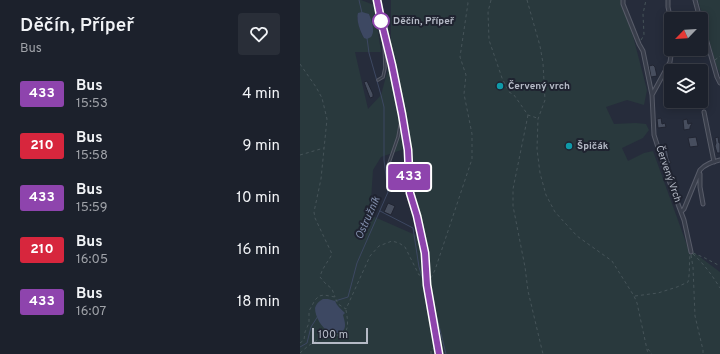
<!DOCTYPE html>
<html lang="en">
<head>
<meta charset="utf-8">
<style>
  body { margin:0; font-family:Overpass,sans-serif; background:#292e38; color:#f1f3f6; height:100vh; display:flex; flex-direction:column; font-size:15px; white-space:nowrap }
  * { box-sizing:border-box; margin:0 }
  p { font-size:13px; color:#a0a3a9 }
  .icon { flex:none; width:22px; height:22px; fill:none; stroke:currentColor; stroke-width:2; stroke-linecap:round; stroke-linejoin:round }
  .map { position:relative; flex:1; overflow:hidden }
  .side { display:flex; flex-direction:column; background:#1c212c; width:300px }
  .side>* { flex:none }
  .badge { padding:0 8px; border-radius:3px; font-size:14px; line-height:26px }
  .needle { width:26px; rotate:245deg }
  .fabs { position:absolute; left:364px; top:12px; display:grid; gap:8px }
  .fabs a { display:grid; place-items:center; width:44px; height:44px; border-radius:4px; background:#1c212c; box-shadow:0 2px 10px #0003,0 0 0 1px #3a3e48; font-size:20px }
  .scale { position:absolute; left:12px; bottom:10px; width:56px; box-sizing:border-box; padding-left:4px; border:2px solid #b5bac6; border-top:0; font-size:11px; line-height:14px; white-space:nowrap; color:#b5bac6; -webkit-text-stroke:3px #1f2330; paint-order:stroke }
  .map>.badge { position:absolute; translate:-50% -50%; box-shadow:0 0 0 2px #fff }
  .round { display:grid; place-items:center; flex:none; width:42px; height:42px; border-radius:4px; background:#292e38 }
  .summary { display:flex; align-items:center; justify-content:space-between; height:68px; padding:0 20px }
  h1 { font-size:19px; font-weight:600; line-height:30px }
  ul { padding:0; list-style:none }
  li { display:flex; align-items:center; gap:12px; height:52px; padding:0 20px }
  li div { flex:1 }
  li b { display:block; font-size:15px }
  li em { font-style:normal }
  li .badge { min-width:44px; font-weight:700; text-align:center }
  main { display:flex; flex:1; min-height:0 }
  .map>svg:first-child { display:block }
  .green { fill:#29393d; fill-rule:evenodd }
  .water { fill:#3d4862 }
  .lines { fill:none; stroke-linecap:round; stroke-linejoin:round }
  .stream { stroke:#3d4862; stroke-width:1 }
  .building { fill:#474e5e; stroke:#212532 }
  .lane-casing { stroke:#585c69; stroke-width:3.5 }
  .street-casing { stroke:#585c69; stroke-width:5 }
  .secondary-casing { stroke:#585c69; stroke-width:6 }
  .path { stroke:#465459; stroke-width:1; stroke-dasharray:3 3; stroke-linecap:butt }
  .lane { stroke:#393e4b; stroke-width:1.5 }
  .street { stroke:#393e4b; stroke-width:3 }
  .secondary { stroke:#484d5e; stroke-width:4 }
  .line-casing { stroke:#fff; stroke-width:9 }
  .line { stroke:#8e44ad; stroke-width:6 }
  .stop-dot { fill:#fff; stroke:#8e44ad; stroke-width:2 }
  .culture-dot { fill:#0f9aa8; stroke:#1f2330; stroke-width:1.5 }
  .labels { text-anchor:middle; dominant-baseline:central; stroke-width:4; stroke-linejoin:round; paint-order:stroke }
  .stop-label { font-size:10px; font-weight:bold; fill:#b5bac6; stroke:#1f2330; text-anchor:start }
  .poi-label { font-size:10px; font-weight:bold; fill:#b5bac6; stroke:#1f2330; text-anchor:start }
  .street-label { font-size:10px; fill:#b5bac6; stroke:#1f2330 }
  .water-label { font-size:11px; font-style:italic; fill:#808dab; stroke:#1f2330 }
</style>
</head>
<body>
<main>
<section class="side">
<div class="summary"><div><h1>Děčín, Přípeř</h1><p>Bus</p></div><a class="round"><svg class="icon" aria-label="heart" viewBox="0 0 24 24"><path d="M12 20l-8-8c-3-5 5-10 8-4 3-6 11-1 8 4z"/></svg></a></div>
<ul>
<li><span class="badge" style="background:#8e44ad;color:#fff">433</span><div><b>Bus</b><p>15:53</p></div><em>4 min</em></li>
<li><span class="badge" style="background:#d7263d;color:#fff">210</span><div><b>Bus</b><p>15:58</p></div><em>9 min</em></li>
<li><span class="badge" style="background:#8e44ad;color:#fff">433</span><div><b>Bus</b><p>15:59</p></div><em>10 min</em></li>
<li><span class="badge" style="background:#d7263d;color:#fff">210</span><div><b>Bus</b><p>16:05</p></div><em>16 min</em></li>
<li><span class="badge" style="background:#8e44ad;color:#fff">433</span><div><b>Bus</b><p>16:07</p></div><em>18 min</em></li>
</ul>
</section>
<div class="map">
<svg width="420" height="354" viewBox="0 0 420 354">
  <rect width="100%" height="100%" fill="#262c3b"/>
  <path class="green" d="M0 0H61L74 5 81 52H55L68 109 81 95 88 69 101 123 104 149 81 157 73 170 70 215 120 237 123 252V269L137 354H0ZM69 14 72 24 64 38 61 33 57 17Z
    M91 0H322V5L333 36 347 90 344 105 327 100 306 107 314 124 336 123 346 124 349 130 343 138 322 148 328 161 344 153 353 151 388 248 420 272V354H141L139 339 129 286 128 272V257L115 193 105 115 91 47Z
    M398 0H420V74L416 65Z"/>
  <path class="water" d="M62 12 69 14C71 19 75 30 72 35 72 37 69 38 67 39L64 38C60 31 56 20 58 13Z
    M23 299H28L35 301C37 306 41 309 45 313L43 315C45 322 48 331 38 333 35 333 32 333 29 332 22 328 15 317 15 308 16 304 19 301 23 299Z"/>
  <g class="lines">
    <path class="stream" d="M59 0 62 13
      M80 211 113 228 119 267 122 277 127 295
      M130 296H131C137 315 141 335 146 354
      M35 301 48 297 57 263 88 192 84 160V107L81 95 69 53 67 38
      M0 347 7 343 11 327 18 316"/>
  </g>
  <path class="building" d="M353 65 355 67 357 76 351 77 349 66Z
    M67 81 73 94V97L70 98 64 82Z
    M361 118 362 124 365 123 366 127 358 128 357 119Z
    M387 119 388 124 392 123 390 127V129L384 130 383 120Z
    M396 137 398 146 390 147 388 138Z
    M418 137 419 143H420V153H417L415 146 416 143 415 138Z
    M367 148 369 159 371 163 367 164 362 151H364V149Z
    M88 203 95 206 91 215 84 212Z"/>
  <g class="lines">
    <defs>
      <path id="lane" d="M78 80 83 77 85 68 84 42
        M93 171 89 163 98 137 101 120"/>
      <path id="street" d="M323 0V4L339 44 343 51 352 95
        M368 0V7L371 21
        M395 0 400 19
        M401 21 417 77 420 83
        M372 49 370 62 352 95 354 135 367 175 384 220 391 252
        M404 112 414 162
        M400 174V187L403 204
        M381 212 384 209 400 170C405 164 412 162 420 160"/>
      <path id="secondary" d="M77 0V5L92 65 102 114 108 150 110 193 117 215 125 253 127 285 139 354"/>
    </defs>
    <use href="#lane" class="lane-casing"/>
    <use href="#street" class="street-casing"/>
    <use href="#secondary" class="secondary-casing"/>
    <path class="path" d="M191 0 188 12 189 40 202 78 209 92 214 95 228 115 237 118
      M227 0 240 46 243 63 245 100 238 119 237 149 240 173 246 195 255 212 277 236 312 261 334 296 337 303 348 354
      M341 40 344 35 343 14 346 0
      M415 60 420 56
      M0 64 16 87 22 98 27 119 21 179 14 212 15 218 32 254C28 262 22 268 20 277L25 283 32 289 35 297
      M228 115 213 189V206L225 267 228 291 242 350 243 354
      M0 155 24 148
      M393 253 405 258 420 266
      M393 254C404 264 412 275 420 288
      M391 255 393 267 395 316 403 350V354
      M131 278 135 270 172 159V134L164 94 166 75 160 57 168 3 167 0
      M335 296 358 293 377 287 388 282C390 273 389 264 390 255
      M0 343 4 340 5 332 9 323V311L15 300 19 296 24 295 35 297 38 304 46 309 70 256 79 246 92 241 99 243 105 247 119 275H123
      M348 349 352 354
      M0 353 8 346 27 334C50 339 49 327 46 310
      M131 354V351L133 348"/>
    <use href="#lane" class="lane"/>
    <use href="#street" class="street"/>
    <use href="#secondary" class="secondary"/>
  </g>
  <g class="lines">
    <defs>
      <path id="line" d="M77 0 81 20 92 65 102 114 108 150 110 193 117 216 125 253 127 285 139 354"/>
    </defs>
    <use href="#line" class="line-casing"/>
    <use href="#line" class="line"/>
  </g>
  <circle class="stop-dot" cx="81" cy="21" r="8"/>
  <g class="culture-dot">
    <circle cx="200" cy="86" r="4"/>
    <circle cx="269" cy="146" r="4"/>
  </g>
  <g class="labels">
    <g class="stop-label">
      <text x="93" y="21">Děčín, Přípeř</text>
    </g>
    <g class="poi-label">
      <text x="208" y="86">Červený vrch</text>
      <text x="277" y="146">Špičák</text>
    </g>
    <g class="street-label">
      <text transform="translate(368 174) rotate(71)">Červený Vrch</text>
    </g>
    <g class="water-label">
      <text transform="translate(68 218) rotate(-66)">Ostružník</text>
    </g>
  </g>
</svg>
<div class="fabs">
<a><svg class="needle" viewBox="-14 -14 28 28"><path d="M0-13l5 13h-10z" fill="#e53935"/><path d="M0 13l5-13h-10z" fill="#a0a3a9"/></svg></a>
<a><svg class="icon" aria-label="layers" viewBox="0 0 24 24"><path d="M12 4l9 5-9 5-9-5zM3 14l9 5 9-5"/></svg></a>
</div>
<div class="scale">100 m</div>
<b class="badge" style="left:109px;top:177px;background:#8e44ad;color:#fff">433</b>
</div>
</main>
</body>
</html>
